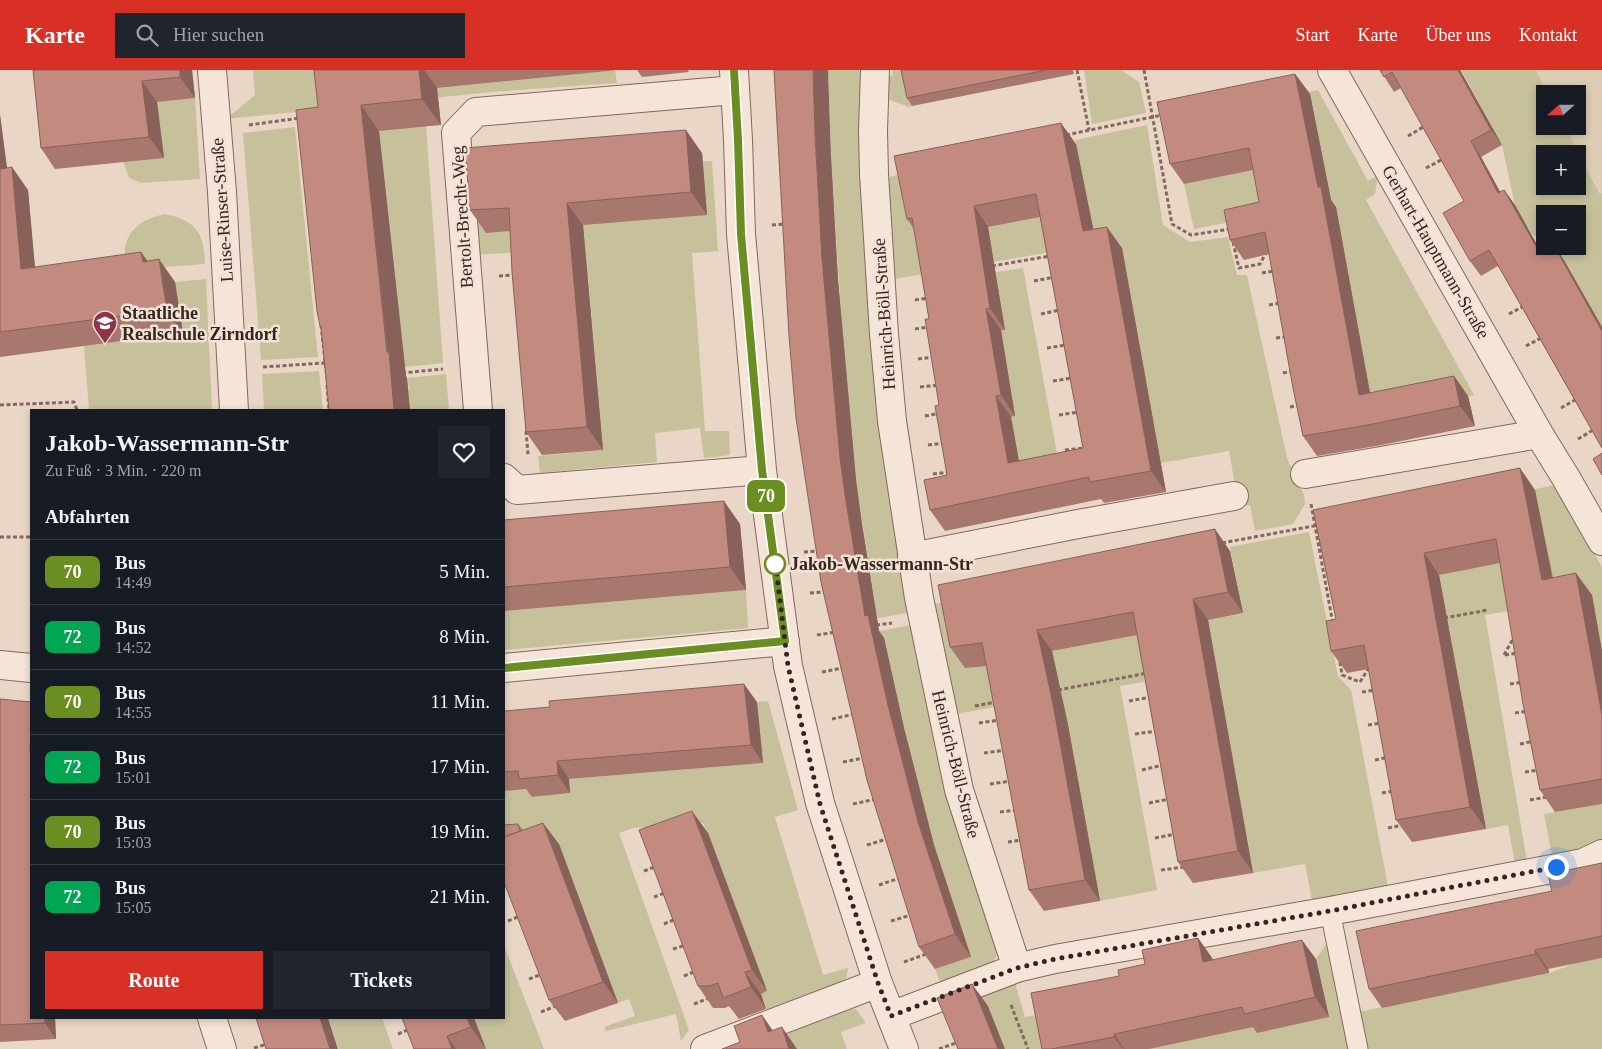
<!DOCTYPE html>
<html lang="de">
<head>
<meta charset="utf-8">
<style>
  body { margin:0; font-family:"Times New Roman",serif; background:#20242c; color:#f1f3f6; height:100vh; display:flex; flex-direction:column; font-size:19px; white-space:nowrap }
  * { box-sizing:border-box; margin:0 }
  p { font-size:16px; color:#9ea1a6 }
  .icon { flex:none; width:28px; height:28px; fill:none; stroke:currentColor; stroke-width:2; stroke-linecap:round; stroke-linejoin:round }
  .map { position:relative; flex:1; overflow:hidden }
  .drawer { position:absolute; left:30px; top:339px; width:475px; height:610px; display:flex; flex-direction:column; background:#171b24; border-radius:0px; box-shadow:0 2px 8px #0003 }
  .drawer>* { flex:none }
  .badge { padding:0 10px; border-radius:8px; font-size:18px; line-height:32px }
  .needle { width:32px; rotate:249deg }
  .tools { position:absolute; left:1536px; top:15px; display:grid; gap:10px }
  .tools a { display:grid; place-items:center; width:50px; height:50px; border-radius:0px; background:#171b24; box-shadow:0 2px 8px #0003; font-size:25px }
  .you { position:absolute; width:25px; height:25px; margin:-12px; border:4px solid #fff; border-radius:50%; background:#1a73e8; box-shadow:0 0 0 8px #1a73e833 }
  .map>.badge { position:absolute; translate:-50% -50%; box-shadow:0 0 0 2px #fff }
  h2 { padding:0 15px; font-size:19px; line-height:45px }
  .round { display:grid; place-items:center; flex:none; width:52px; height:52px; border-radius:0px; background:#20242c }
  .headline { display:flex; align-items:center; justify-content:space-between; height:85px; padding:0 15px }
  h1 { font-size:24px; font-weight:600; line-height:38px }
  .action { display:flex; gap:10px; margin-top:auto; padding:10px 15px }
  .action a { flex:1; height:58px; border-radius:0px; background:#d93025; color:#fff; font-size:20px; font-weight:600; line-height:58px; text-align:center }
  .action a+a { background:#20242c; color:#f1f3f6 }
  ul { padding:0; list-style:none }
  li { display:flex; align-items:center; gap:15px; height:65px; padding:0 15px; border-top:1px solid #363941 }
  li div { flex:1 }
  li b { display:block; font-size:19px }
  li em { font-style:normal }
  li .badge { min-width:55px; font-weight:700; text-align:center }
  header { display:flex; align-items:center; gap:30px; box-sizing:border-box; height:70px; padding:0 25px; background:#d93025; color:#fff }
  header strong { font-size:24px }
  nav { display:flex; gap:28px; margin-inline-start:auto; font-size:18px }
  .search { width:350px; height:45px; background:#20242c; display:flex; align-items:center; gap:12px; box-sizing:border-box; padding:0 18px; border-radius:0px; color:#9ea1a6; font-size:19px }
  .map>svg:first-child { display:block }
  .farmland { fill:#decdb4 }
  .green { fill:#c6c19b; fill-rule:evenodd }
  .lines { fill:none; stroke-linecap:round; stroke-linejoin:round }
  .lane-casing { stroke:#83685e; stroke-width:21 }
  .street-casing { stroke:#83685e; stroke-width:30 }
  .path { stroke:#83685e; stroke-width:3; stroke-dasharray:4 2.5; stroke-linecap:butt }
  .lane { stroke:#f5e5d8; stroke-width:19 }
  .street { stroke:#f5e5d8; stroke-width:28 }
  .wall { fill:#a8786e; fill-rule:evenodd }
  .shaded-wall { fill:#88615a }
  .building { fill:#c38b80; stroke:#88615a; fill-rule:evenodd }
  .line-casing { stroke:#fff; stroke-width:11 }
  .line { stroke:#6b8e23; stroke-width:8 }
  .walk { stroke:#352520; stroke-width:5; stroke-dasharray:0 9 }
  .stop-dot { fill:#fff; stroke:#6b8e23; stroke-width:2.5 }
  .labels { text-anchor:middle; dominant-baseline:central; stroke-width:5; stroke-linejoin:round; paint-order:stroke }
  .street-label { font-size:18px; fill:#352520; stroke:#f2e2d5 }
  .poi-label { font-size:18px; font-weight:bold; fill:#352520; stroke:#f2e2d5; text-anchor:start }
  .stop-label { font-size:18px; font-weight:bold; fill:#352520; stroke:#f2e2d5; text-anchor:start }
</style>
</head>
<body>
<header>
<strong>Karte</strong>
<div class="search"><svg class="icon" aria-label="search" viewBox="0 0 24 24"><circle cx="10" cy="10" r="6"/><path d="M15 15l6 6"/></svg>Hier suchen</div>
<nav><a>Start</a><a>Karte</a><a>Über uns</a><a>Kontakt</a></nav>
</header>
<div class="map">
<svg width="1602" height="979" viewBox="0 0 1602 979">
  <rect width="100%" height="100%" fill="#e9d6c6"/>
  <path class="farmland" d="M1536 0H1602V123L1601 124 1565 56H1578V24H1548Z"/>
  <path class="green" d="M253 0H330L333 29 615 0 617 13 492 22 226 49 255 25Z
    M828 0H862L912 542 840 555 875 534 856 410 844 290 831 87Z
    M893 0H923L906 4 912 36 909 37 884 28 885 6H892Z
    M1084 0H1121L1139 12 1146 43 1092 54Z
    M1461 0H1536L1548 24H1545V56H1565L1600 124 1602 123V258L1565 192 1546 176H1578V144H1545V175L1531 163 1515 135 1502 75ZM1545 84H1578V116H1545Z
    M1318 20 1368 111 1378 105 1375 124 1366 130 1474 325 1453 329 1373 340 1354 238 1236 151 1194 159 1184 114 1322 87 1309 22Z
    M195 28 200 109 141 113 129 108 123 91 157 32Z
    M1147 55 1163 155 1190 172 1228 167 1237 205H1247L1287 388 1304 425 1305 434 1293 454 1255 461 1250 435 1239 437 1229 381 1161 393 1152 347 1057 181 889 210 884 108 908 103 922 170 1088 137 1075 70Z
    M426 56 443 293 340 304 379 59Z
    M295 57 318 287 261 290 243 63Z
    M712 91 718 181 692 183 705 361H729L730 385 704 388 700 358 655 363 657 392 540 403 538 386 603 380 588 205 527 209 520 182 475 185 469 102Z
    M165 144C197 151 204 163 205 194L126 200C126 193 124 184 125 177 130 156 146 148 165 144Z
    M1023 198 1060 400 1021 404 1011 347 1015 346 1001 260H1005L996 202Z
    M206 209 212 340H89L84 276 183 263 175 212Z
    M319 301 323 340H264L262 304Z
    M446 304 449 340H410L408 308Z
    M1556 415 1602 497V580L1592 526 1485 545 1527 791 1515 793 1508 755 1486 759 1448 553 1374 567 1328 459 1547 483 1535 419Z
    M1309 462 1338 606 1351 620 1388 817 1312 830 1305 794 1253 803 1216 599 1120 616 1157 820 1100 831 1005 635 951 645 930 535 951 531 965 598 993 593 1243 543 1230 477Z
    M746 520 748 558 504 580V541Z
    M915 554 998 881 992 896 941 914 935 899 971 887 934 775 844 568Z
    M768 631 798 740 775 747 823 905 848 898 846 910 830 919 768 942 761 924 767 921 703 753 633 758 619 763 689 960 681 971 676 944 606 961 604 957 635 946 629 929 618 933 559 775 504 795V721L530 718 532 727 570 723 569 709 763 693 757 632Z
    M1602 734V772L1584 780 1552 786 1544 744Z
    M1326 874 1349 979H1130L1212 888 1244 906 1329 947 1316 889Z
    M504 875 544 979H485L474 948H504Z
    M1602 888V979H1365L1358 942 1549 903 1576 893Z
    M1015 913 1025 947 1045 943 1052 979H1005L949 937Z
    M856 939 866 953 841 962 847 979H752L751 976 843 941Z
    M328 948H382L393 979H339Z"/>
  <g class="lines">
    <defs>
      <path id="lane" d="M1330 841 1358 979"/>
      <path id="street" d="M212 0 222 122 234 340
        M734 0 738 70 741 164 762 400 788 596 820 733 878 913 904 979
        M875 0 873 61 874 104 884 264 892 351 919 528 959 720 1017 898
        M1332 0 1539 364 1566 408 1602 471
        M478 340 456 63 476 42 735 20
        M1305 404 1539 364
        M504 408 517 420 762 400
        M912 487 1078 454 1234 426
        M0 595 31 598
        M504 598 785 571
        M891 946 1017 898 1055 889 1330 841 1583 793 1602 784
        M212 948 222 979
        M705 979 878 913"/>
    </defs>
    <use href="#lane" class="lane-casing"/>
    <use href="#street" class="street-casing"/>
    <path class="path" d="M1077 0 1089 60
      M1144 0 1172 154 1191 165 1230 159
      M249 55 300 48
      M1066 65 1162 45
      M1408 66 1425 56
      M1426 98 1443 89
      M772 155 786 154
      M1233 172 1239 198 1260 194 1266 183
      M992 196 1050 186
      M1262 203 1274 201
      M499 206 514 205V207
      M1034 211 1054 207
      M915 230 928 228
      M1269 235 1280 233
      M1041 244 1060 240
      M1509 244 1524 236
      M321 255 327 309
      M915 259 928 257
      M1276 268 1286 267
      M1526 276 1541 268
      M1047 278 1066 275
      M918 289 934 287
      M263 297 324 293
      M402 303 443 299
      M1283 303 1292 301
      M1053 311 1072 308
      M327 315 329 340
      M920 317 939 315
      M0 335 74 332 77 340
      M1290 337 1301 335
      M1561 338 1575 330
      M1059 345 1079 342
      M925 346 941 343
      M526 361 528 384
      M1578 369 1593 360
      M928 375 944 373
      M1065 380 1085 378
      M933 404 949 402
      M1311 434 1333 554
      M0 467H31
      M1222 473 1319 455
      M804 482 820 481
      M810 523 826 522
      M1444 548 1488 540
      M876 555 892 553
      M817 565 836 562
      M1504 585 1514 567
      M1505 585 1519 583
      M1340 592 1342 605 1360 612 1370 596
      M822 602 843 598
      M1510 614 1523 612
      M1058 620 1148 603
      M1362 622 1376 620
      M1129 631 1151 627
      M975 636 995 632
      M1515 643 1528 641
      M832 649 855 644
      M979 653 1000 650
      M1368 655 1382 653
      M1135 664 1157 661
      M1520 674 1534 671
      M984 683 1006 680
      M1375 690 1389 687
      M843 692 864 688
      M1142 700 1163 695
      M1525 702 1539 700
      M990 714 1011 711
      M1382 723 1394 721
      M1530 730 1547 727
      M1149 733 1169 729
      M853 734 876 729
      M1000 742 1016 740
      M1388 758 1403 755
      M1155 768 1176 764
      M1008 772 1022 770
      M867 775 890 768
      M1161 800 1184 797
      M644 801 657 796
      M879 815 900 808
      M654 827 667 822
      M508 851 520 846
      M891 851 911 845
      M664 854 676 849
      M673 879 686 875
      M904 892 929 883
      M684 906 696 901
      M529 909 542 904
      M694 934 709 928
      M1011 935 1028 979
      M541 942 558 935
      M398 964 410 959
      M254 978 267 974
      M939 979 959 972"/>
    <use href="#lane" class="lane"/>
    <use href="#street" class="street"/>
  </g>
  <path class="wall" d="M33 0H192L195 28 157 32 164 88 55 99 41 78Z
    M314 0H618L437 18 441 55 379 61 406 306 407 308 410 340H329L322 260 320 256 318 37Z
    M637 0H688L689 2 642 7Z
    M901 0H1073L1074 4 912 36 907 28Z
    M1380 0H1460L1502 75 1481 87 1500 122 1504 120 1515 135 1542 184 1555 177 1565 192 1602 257V378L1498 196 1481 206 1470 191 1464 131 1401 18 1394 22Z
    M1295 4 1310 24 1331 130 1336 137 1370 323 1454 306 1468 326 1475 356 1382 375 1317 386 1303 366 1269 184 1244 190 1230 170 1259 132 1254 100 1184 114 1170 94Z
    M0 45 7 98 28 120 35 197 141 182 147 191 175 212 183 263 0 287Z
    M1076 74 1093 159 1122 178 1166 422 1104 433 1101 429 945 461 930 440 947 405 929 249 914 159 907 149ZM1040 147 1083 378 1019 391 1011 347 1015 346 1001 260H1005L988 157Z
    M702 83 707 145 583 155 603 380 542 385 526 362 510 161 486 163 470 140Z
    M831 87 838 210 856 410 862 454 879 561 884 568 904 658 934 775 971 887 935 899 919 877 796 348Z
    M1535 420 1553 508 1592 525 1602 581V734L1555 742 1540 720 1500 493 1439 505 1486 759 1412 772 1396 750 1369 599 1347 603 1331 581 1336 549 1313 440Z
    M504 450 740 454 746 520 504 541Z
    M1230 481 1243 543 1208 550 1253 803 1193 813 1178 792 1137 565 1052 581 1068 655 1100 831 1044 841 1029 820 987 596 965 598 950 577Z
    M0 629 31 632V948H55L56 969 0 972Z
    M757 632 763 693 569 709 570 723 532 727 526 719 504 721V641Z
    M518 754 523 760 559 774 618 933 565 951 549 930Z
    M708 763 767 921 761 924 766 939 739 949 729 936 725 938H713L698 916Z
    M1602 793V888L1548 899 1549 903 1382 938 1369 919Z
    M1198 868 1212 888V890L1316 889 1329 947 1257 963 1253 957 1149 979H1042L1145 894Z
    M474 948 486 979H414Z"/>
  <path class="shaded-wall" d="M180 0H192L195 28 180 7Z
    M419 0H424L437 18 441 55 422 29Z
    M813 0H828L831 87 838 210 856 410 862 454 879 561 884 568 904 658 934 775 971 887 955 864 918 752 865 546 846 431 840 388 822 188 815 65Z
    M1458 0H1460L1502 75 1491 60Z
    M1295 4 1310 24 1331 130 1336 137 1374 345 1359 325Z
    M142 11 157 32 164 88 149 67Z
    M361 35 379 61 406 306 407 308 410 340H394Z
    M0 45 10 122 0 107Z
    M1061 53 1076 74 1098 182 1083 161Z
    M686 60 702 83 707 145 691 122Z
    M1471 71 1481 87 1509 138 1498 123Z
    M12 97 28 120 37 222 21 199Z
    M1504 120 1515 135 1551 200 1541 185Z
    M567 133 583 155 603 380 587 357Z
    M974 136 988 157 1005 260 990 238Z
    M1107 157 1122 178 1166 422 1151 401Z
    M1555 177 1565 192 1602 257V261Z
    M141 182 157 204 143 192Z
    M159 189 175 212 183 263 167 240Z
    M986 239 1001 260 1015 346 1001 325Z
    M1454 306 1468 326 1475 356 1460 336Z
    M996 326 1011 347 1023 414 1008 393Z
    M1520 398 1535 420 1557 532 1542 510Z
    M724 431 740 454 746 520 730 497Z
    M1215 459 1230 481 1243 543 1228 522Z
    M1424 483 1439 505 1486 759 1470 737Z
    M1576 503 1592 525 1602 581V645Z
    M1193 529 1208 550 1253 803 1238 781Z
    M1037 560 1052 581 1068 655 1100 831 1085 810Z
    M744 614 757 632 763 693 751 675Z
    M557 691 569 709 570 723 558 705Z
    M692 741 708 763 767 921 752 900Z
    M543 753 559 774 618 933 603 912Z
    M1198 868 1212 888 1217 912 1203 892Z
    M1302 870 1316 889 1329 947 1315 927Z
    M1535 880 1548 899 1549 903 1536 884Z
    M745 902 761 924 766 939 751 917Z
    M972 914 988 936 1005 979H998Z
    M762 945 778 968 768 962Z
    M45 948H55L56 969 45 953Z
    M320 948H328L338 979H330Z
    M467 948H474L486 979 471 957Z
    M782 957 797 979H789Z
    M1114 964 1124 979H1123L1114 967Z
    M447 966 456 979H452Z"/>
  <path class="building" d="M33 0H180V7L142 11 149 67 41 78Z
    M314 0H419L422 29 361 35 387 282H389L394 340H329L321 256H320L317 241 296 40 318 37Z
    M774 0H813L815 65 822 188 840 388 846 431 865 546 868 545 888 635 918 752 955 864 919 877 867 710 821 512 796 348 789 266Z
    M901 0H1047L907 28Z
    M1380 0H1458L1491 60 1471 71 1498 123 1504 120 1541 185 1555 177 1602 261V378L1513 221 1489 180 1470 191 1443 143 1464 131 1392 2 1384 7Z
    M1295 4 1318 117H1321L1359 325 1454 306 1460 336 1368 355 1303 366 1293 318 1265 162 1230 170 1224 140 1259 132 1249 78 1170 94 1157 32Z
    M1061 53 1083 161 1107 157 1151 401 1090 412 1089 407 930 440 924 410 947 405 935 336 939 335 925 249H929L912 148 907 149 894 86ZM1036 124 1083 378 1008 393 996 326 1001 325 986 239 990 238 974 136Z
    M686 60 691 122 567 133 587 357 526 362 512 202 509 138 470 140 465 78Z
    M12 97 21 199 141 182 143 192 159 189 167 240 0 262V99Z
    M1602 383V405L1593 389Z
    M1520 398 1542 510 1576 503 1602 645V709L1540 720 1523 634 1496 469 1424 483 1470 737 1396 750 1364 575 1331 581 1326 551 1336 549 1313 440Z
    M724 431 730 497 504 517V450Z
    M1215 459 1228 522 1193 529 1238 781 1178 792 1133 542 1037 560 1053 634 1085 810 1029 820 982 573 950 577 938 515Z
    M744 614 751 675 557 691 558 705 519 709 518 701 504 702V641L550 637 549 631Z
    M0 629 31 632V674H30L31 692V948H45V953L0 955Z
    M692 741 752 900 745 902 751 917 723 928 718 913 709 916H698L639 760Z
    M543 753 603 912 549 930 504 812V767Z
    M518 754 520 761 504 767V755Z
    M1602 793V866L1535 880 1536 884 1369 919 1356 861 1552 821 1548 804Z
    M1198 868 1203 892 1302 870 1315 927 1244 944 1242 937 1114 964V967L1051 979H1042L1031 923 1119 906 1118 900 1145 894 1142 880Z
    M972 914 998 979H958L937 928Z
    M762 945 768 962 782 957 789 979H722L740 972 734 956Z
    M256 948H320L330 979H266Z
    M402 948H467L471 957 447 966 452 979H414Z"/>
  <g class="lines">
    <defs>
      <path id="line" d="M504 598 785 571 762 400 741 164 738 70 734 0"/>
    </defs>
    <use href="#line" class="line-casing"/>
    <use href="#line" class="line"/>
    <path class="walk" d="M775 494V490L788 596 820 734 878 913 891 946 1017 898 1055 889 1330 841 1556 797"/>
  </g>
  <defs>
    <symbol id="school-pin" viewBox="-11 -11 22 30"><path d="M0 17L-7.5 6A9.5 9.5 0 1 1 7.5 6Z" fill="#8b344a" stroke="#f2e2d5"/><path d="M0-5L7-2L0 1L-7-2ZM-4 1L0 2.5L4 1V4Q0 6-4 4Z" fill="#fff"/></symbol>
  </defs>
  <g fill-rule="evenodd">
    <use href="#school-pin" x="91" y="239" width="28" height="38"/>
  </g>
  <circle class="stop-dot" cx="775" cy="494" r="10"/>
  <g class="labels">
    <g class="street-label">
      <text transform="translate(222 140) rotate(-94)">Luise-Rinser-Straße</text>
      <text transform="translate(462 147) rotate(-94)">Bertolt-Brecht-Weg</text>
      <text transform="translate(1436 182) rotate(60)">Gerhart-Hauptmann-Straße</text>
      <text transform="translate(884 244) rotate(-94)">Heinrich-Böll-Straße</text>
      <text transform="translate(956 694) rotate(76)">Heinrich-Böll-Straße</text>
    </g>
    <g class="poi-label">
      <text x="122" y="243">Staatliche<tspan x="122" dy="21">Realschule Zirndorf</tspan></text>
    </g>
    <g class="stop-label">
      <text x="790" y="494">Jakob-Wassermann-Str</text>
    </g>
  </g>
</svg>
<div class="tools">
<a><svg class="needle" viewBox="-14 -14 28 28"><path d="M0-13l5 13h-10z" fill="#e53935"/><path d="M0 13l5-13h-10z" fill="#9ea1a6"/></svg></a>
<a>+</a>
<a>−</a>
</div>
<div class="you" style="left:1556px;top:797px"></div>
<b class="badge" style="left:766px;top:426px;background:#6b8e23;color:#fff">70</b>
<section class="drawer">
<div class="headline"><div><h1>Jakob-Wassermann-Str</h1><p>Zu Fuß · 3 Min. · 220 m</p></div><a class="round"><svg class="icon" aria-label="heart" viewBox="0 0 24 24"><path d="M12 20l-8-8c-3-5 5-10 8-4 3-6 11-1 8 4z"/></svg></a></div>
<h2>Abfahrten</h2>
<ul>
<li><span class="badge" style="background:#6b8e23;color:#fff">70</span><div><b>Bus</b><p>14:49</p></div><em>5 Min.</em></li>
<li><span class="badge" style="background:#00a651;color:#fff">72</span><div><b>Bus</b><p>14:52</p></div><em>8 Min.</em></li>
<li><span class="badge" style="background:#6b8e23;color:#fff">70</span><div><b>Bus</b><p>14:55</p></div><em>11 Min.</em></li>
<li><span class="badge" style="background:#00a651;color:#fff">72</span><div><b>Bus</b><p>15:01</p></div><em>17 Min.</em></li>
<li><span class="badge" style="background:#6b8e23;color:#fff">70</span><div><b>Bus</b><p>15:03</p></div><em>19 Min.</em></li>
<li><span class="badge" style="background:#00a651;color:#fff">72</span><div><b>Bus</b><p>15:05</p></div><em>21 Min.</em></li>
</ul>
<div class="action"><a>Route</a><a>Tickets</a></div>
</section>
</div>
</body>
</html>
